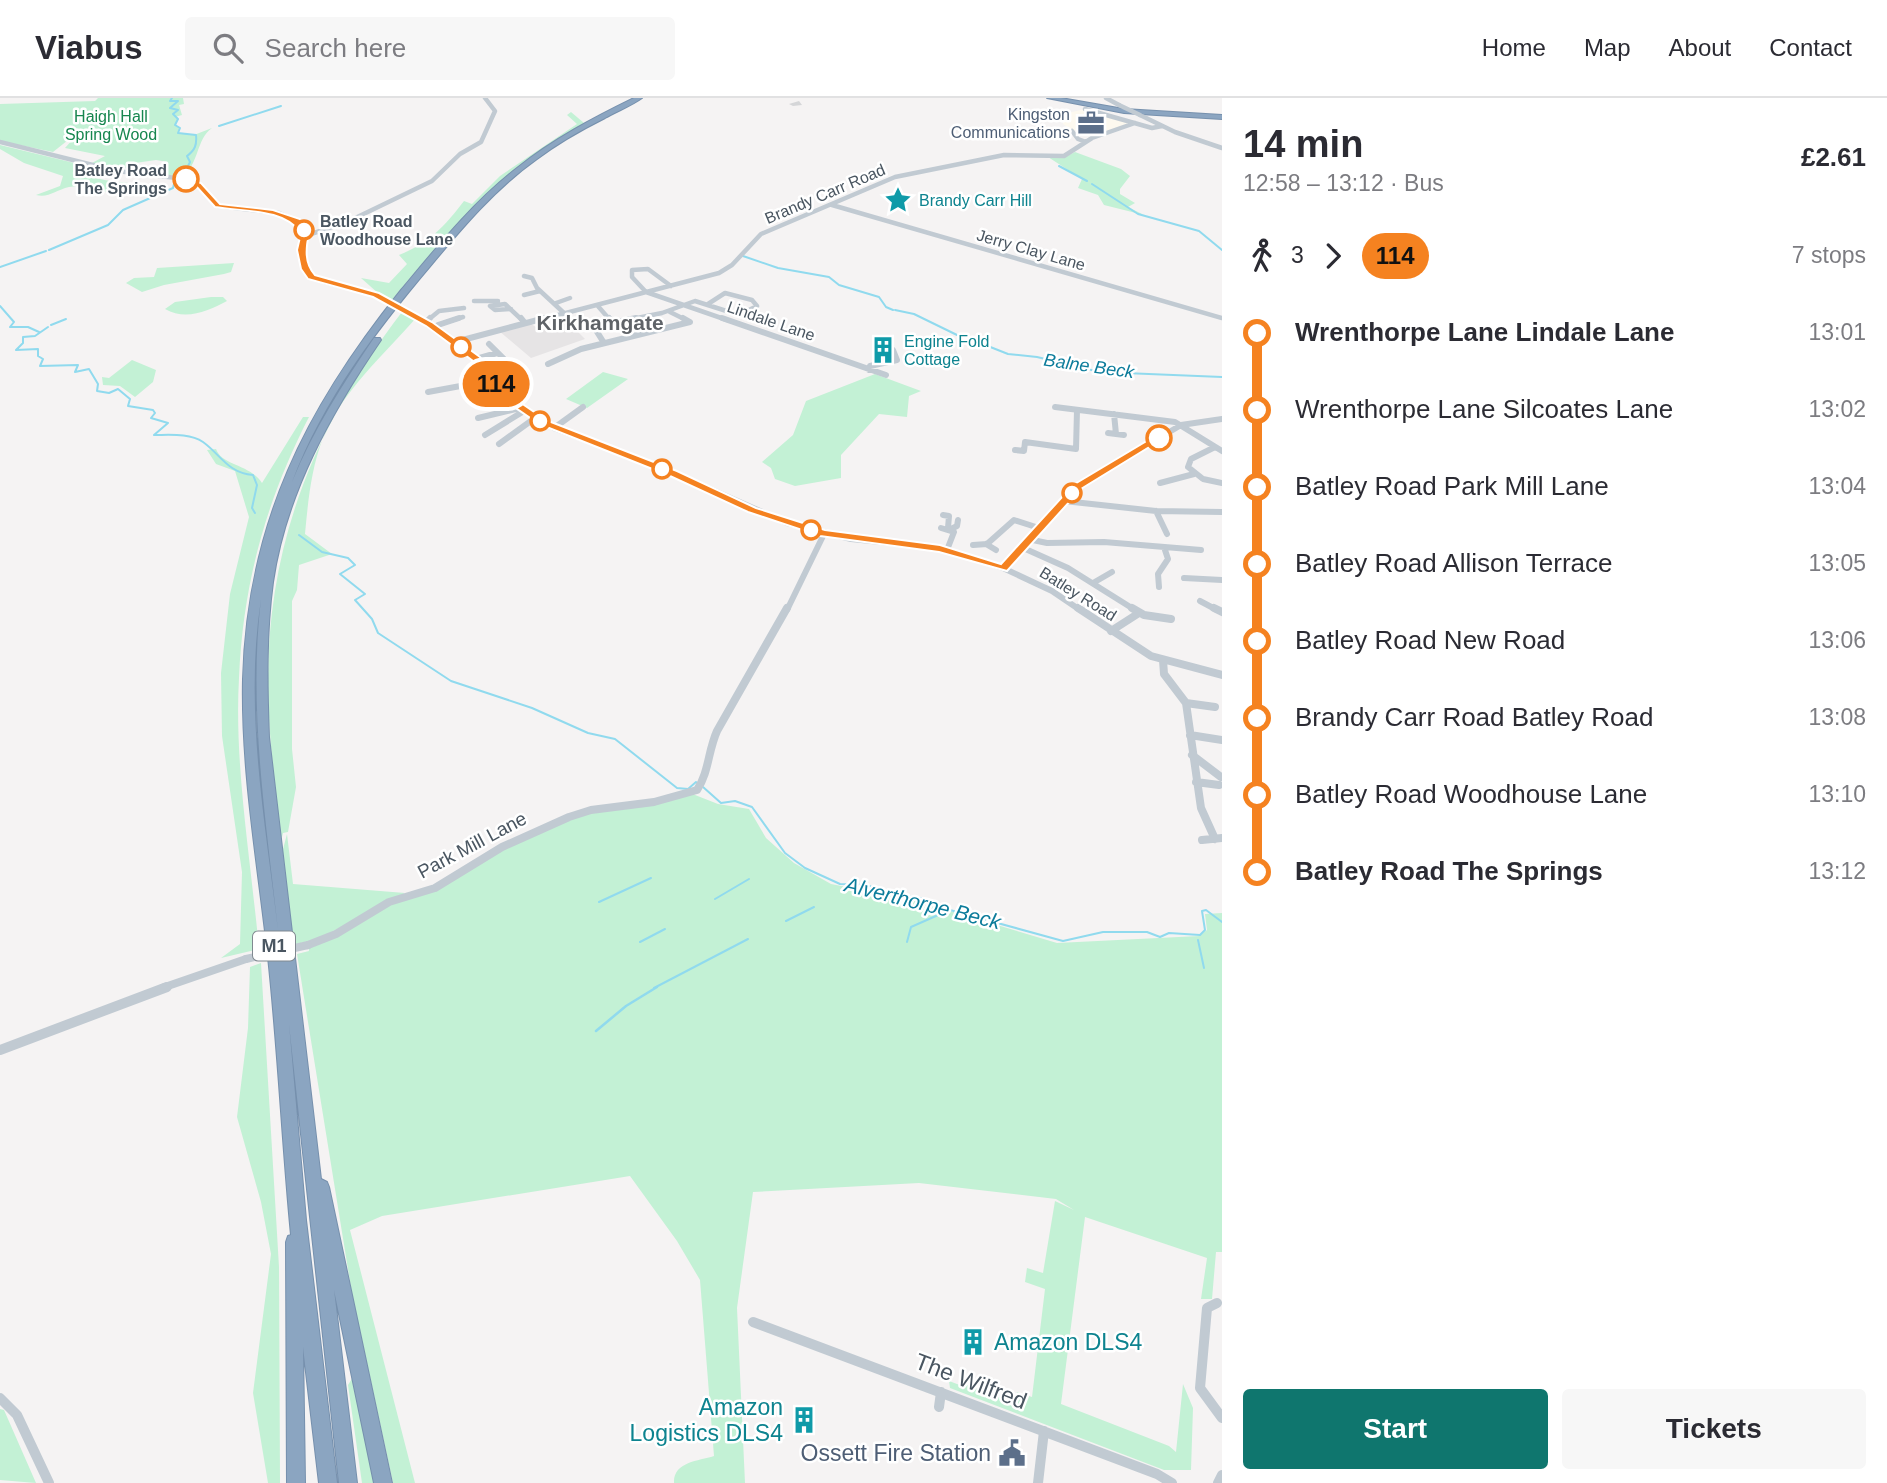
<!DOCTYPE html>
<html lang="en">
<head>
<meta charset="utf-8">
<style>
  body { margin:0; font-family:Arial,sans-serif; background:#f7f7f7; color:#2b2b33; height:100vh; display:flex; flex-direction:column; font-size:26px; white-space:nowrap }
  * { box-sizing:border-box; margin:0 }
  p { font-size:23px; color:#7c7c81 }
  .icon { flex:none; width:38px; height:38px; fill:none; stroke:currentColor; stroke-width:2; stroke-linecap:round; stroke-linejoin:round }
  .map { position:relative; flex:1; overflow:hidden }
  .details { display:flex; flex-direction:column; background:#fff; width:665px }
  .details>* { flex:none }
  .badge { padding:0 14px; border-radius:23px; font-size:24px; line-height:46px }
  .map>.badge { position:absolute; translate:-50% -50%; box-shadow:0 0 0 4px #fff }
  .legs { display:flex; align-items:center; gap:10px; height:77px; padding:0 21px; font-size:23px }
  .legs p { margin-inline-start:auto }
  .headline { display:flex; align-items:center; justify-content:space-between; height:119px; padding:0 21px }
  h1 { font-size:38px; font-weight:800; line-height:52px }
  .primary-button { display:flex; gap:14px; margin-top:auto; padding:14px 21px }
  .primary-button a { flex:1; height:80px; border-radius:7px; background:#0f766e; color:#fff; font-size:28px; font-weight:800; line-height:80px; text-align:center }
  .primary-button a+a { background:#f7f7f7; color:#2b2b33 }
  ul { padding:0 21px; list-style:none }
  li { display:flex; align-items:center; gap:24px; height:77px; font-size:26px }
  li i { display:grid; place-items:center; width:10px; height:100%; margin:0 9px; background:currentColor }
  li i::after { content:''; width:18px; height:18px; margin:-9px; border:5px solid; border-radius:50%; background:#fff }
  li p { margin-inline-start:auto }
  li:first-child i { background:linear-gradient(#0000 50%,currentColor 0) }
  li:last-child i { background:linear-gradient(currentColor 50%,#0000 0) }
  header { display:flex; align-items:center; gap:42px; box-sizing:border-box; height:98px; padding:0 35px; background:#fff; border-bottom:2px solid #e1e1e2 }
  header strong { font-size:33px }
  nav { display:flex; gap:38px; margin-inline-start:auto; font-size:24px }
  .search { width:490px; height:63px; background:#f7f7f7; display:flex; align-items:center; gap:18px; box-sizing:border-box; padding:0 24px; border-radius:7px; color:#7c7c81; font-size:26px }
  main { display:flex; flex:1; min-height:0 }
  .map>svg:first-child { display:block }
  .commercial { fill:#fdf9ef }
  .education { fill:#e6e4e5 }
  .green { fill:#c3f1d5 }
  .lines { fill:none; stroke-linecap:round; stroke-linejoin:round }
  .stream-far1 { stroke:#90daee; stroke-width:2 }
  .stream { stroke:#90daee; stroke-width:2.5 }
  .taxiway { fill:#d5d6d8; fill-rule:evenodd }
  .highway-casing { stroke:#7690ad; stroke-width:2 }
  .minor-far3 { stroke:#c1cad2; stroke-width:4.5 }
  .minor-far2 { stroke:#c1cad2; stroke-width:6 }
  .minor-far1 { stroke:#c1cad2; stroke-width:8 }
  .minor { stroke:#c1cad2; stroke-width:10 }
  .highway { fill:#8ba5c1; fill-rule:evenodd }
  .minor-bridge-far1 { stroke:#c1cad2; stroke-width:4.5 }
  .minor-bridge { stroke:#c1cad2; stroke-width:8 }
  .line-1 { fill:#f58220; stroke:#fff; stroke-width:2 }
  .stop-1-dot { fill:#fff; stroke:#f58220; stroke-width:3.5 }
  .labels { text-anchor:middle; dominant-baseline:central; stroke-width:5; stroke-linejoin:round; paint-order:stroke }
  .far-service-label { font-size:16px; fill:#4e5e75; stroke:#fff; text-anchor:end }
  .far-park-label { font-size:16px; fill:#17864f; stroke:#fff }
  .far-stop-label { font-size:16px; font-weight:bold; fill:#4a5661; stroke:#fff; text-anchor:end }
  .far-street-label { font-size:16px; fill:#4a5661; stroke:#fff }
  .far-culture-label { font-size:16px; fill:#0d838f; stroke:#fff; text-anchor:start }
  .far-water-label { font-size:18px; font-style:italic; fill:#0c7c9b; stroke:#fff }
  .shield { fill:#fff; stroke:#808990; stroke-width:2 }
  .shield-label { font-size:18px; font-weight:bold; fill:#4a5661 }
  .street-label { font-size:19px; fill:#4a5661; stroke:#fff }
  .far-district-label { font-size:21px; font-weight:bold; fill:#5f6368; stroke:#fff }
  .water-label { font-size:21px; font-style:italic; fill:#0c7c9b; stroke:#fff }
  .near-culture-label { font-size:23px; fill:#0d838f; stroke:#fff; text-anchor:start }
  .near-street-label { font-size:23px; fill:#4a5661; stroke:#fff }
  .near-service-label { font-size:23px; fill:#4e5e75; stroke:#fff; text-anchor:end }
</style>
</head>
<body>
<header>
<strong>Viabus</strong>
<div class="search"><svg class="icon" aria-label="search" viewBox="0 0 24 24"><circle cx="10" cy="10" r="6"/><path d="M15 15l6 6"/></svg>Search here</div>
<nav><a>Home</a><a>Map</a><a>About</a><a>Contact</a></nav>
</header>
<main>
<div class="map">
<svg width="1222" height="1385" viewBox="0 0 1222 1385">
  <rect width="100%" height="100%" fill="#f5f3f3"/>
  <path class="commercial" d="M1085 11 1135 25 1092 40 1088 33 1071 32 1063 26V16Z"/>
  <path class="education" d="M530 225 540 232 569 225 585 241 531 260 499 233Z"/>
  <path class="green" d="M98 0H183L184 6 179 7 182 17 175 19 178 21 175 27 180 30 178 35 194 37 212 30C196 41 199 67 182 79L154 75 155 71 168 64 156 62 135 65 149 74 92 65 105 58 65 50 82 31 53 54 0 43V6L95 3Z
    M571 14 584 25C506 74 450 130 392 202L379 196 361 180 389 185 407 166 399 157C429 145 445 128 464 103L472 106 500 78 577 26 567 17Z
    M0 47 91 69 72 75C79 78 125 86 133 85L113 95C99 93 84 86 69 89 56 92 49 100 36 97L60 88 63 78 24 65 0 51Z
    M1075 54 1121 71 1130 78 1120 91V96L1135 105 1128 109 1144 117 1104 107 1098 97 1078 90 1082 81 1048 59 1063 60Z
    M234 165 231 174 224 176 164 187 142 194 126 185 134 180 154 179 157 170Z
    M211 199H223L227 203C208 213 186 223 165 211L175 204Z
    M402 214 416 220C383 258 343 292 323 340 311 371 308 404 305 436L332 456 299 467 297 492 292 503V651L296 689 288 734 283 735 281 743C275 689 268 636 268 583 268 441 317 325 402 214Z
    M132 262 156 272 153 284 135 299 120 288 103 287 102 279 109 280Z
    M603 274 628 281 587 310 566 301Z
    M875 276 921 293 909 298 907 319 879 316 841 357V380L795 388 775 381 771 370 762 364 793 337 806 303Z
    M303 319H309C266 403 243 485 239 580 234 667 251 763 259 851L221 860 240 846 242 774 222 638 221 575 230 496 249 419 235 373 216 366 207 352 216 351C222 368 250 366 262 385Z
    M690 695 718 706 749 711 766 740 794 765 831 786 913 802 1057 845 1199 838 1207 832 1205 816 1222 815V1154H1216L1212 1201H1201L1207 1160 1085 1119 1061 1306 1169 1348 1176 1354 1183 1286 1193 1310 1191 1372H1164L950 1290 949 1283 965 1289V1286L1015 1305 1017 1294 1032 1299 1045 1191 1025 1184 1027 1170 1043 1175 1055 1103 1074 1112 1056 1101 919 1085 753 1094 737 1210 745 1385H674C673 1364 698 1363 714 1358L700 1182 677 1143 630 1078 382 1118 350 1132 415 1385H393L352 1196 297 856 309 853 308 847 378 809 426 794 488 758 569 719Z
    M287 736 293 786 405 795 320 840 293 847 282 755Z
    M261 865 279 1169 280 1385H268L253 1295 271 1156 261 1104 237 1019 248 930 250 869Z
    M353 1279 375 1385H362L348 1287Z
    M0 1311 4 1312 36 1385 0 1382Z"/>
  <g class="lines">
    <path class="stream-far1" d="M172 0 170 3H178L170 10 178 12 173 16 178 21 175 27 180 30 178 35 196 37C197 47 195 52 187 58L190 64 184 76 175 78
      M219 28 281 8
      M1059 68 1087 83
      M1092 86 1138 116 1199 133 1222 152
      M49 152 108 127 123 112 173 90 175 82
      M743 158 778 170 829 179 839 187 879 199 886 209 893 212
      M0 169 46 153
      M0 208 14 224 10 229H28L39 234
      M895 212 914 216 957 237
      M51 227 66 221
      M48 229 35 238 23 239V245L16 252 38 251V258L43 261 40 268 78 267 75 274 89 271 98 286 97 293 109 295 118 291 130 301 128 308 153 312 155 315 151 320 168 325 154 337C170 337 190 335 203 344 221 357 228 375 253 377L257 387 252 410 255 415
      M960 237 1008 256 1037 259 1100 274 1222 279
      M299 437 322 454 348 460 355 467 340 476 365 496 355 502 372 521 378 535 451 583 532 610 588 635 615 641 677 690 688 691 696 684 699 686
      M703 689 721 705 735 703 752 709 785 755 805 770 840 786 867 787 893 798 917 799 950 812 1063 843 1103 834H1147L1160 839 1169 835 1200 837 1205 832 1202 813 1206 812 1222 824
      M715 801 749 781
      M599 804 651 780
      M786 823 814 809
      M1198 842 1204 870
      M640 844 665 831
      M907 844 911 829 945 814
      M654 890 748 841"/>
    <path class="stream" d="M596 933 626 908 657 889"/>
    <path class="taxiway" d="M799 3 802 7 793 8 789 6Z"/>
    <defs>
      <path id="highway" d="M634 0H642C631 8 617 13 605 20 581 32 558 45 537 61 496 90 464 128 432 166 376 232 323 302 292 384 313 332 343 286 374 240H380L381 242C331 315 286 395 273 484 266 536 267 587 269 639L321 1081 327 1084 329 1089 392 1385H374L334 1192 357 1385H339L289 926 306 1122 337 1385H319L303 1249 305 1385H287L286 1144 288 1138 291 1137C282 1044 278 951 268 859 258 767 241 674 243 581 247 426 306 310 401 192 437 149 473 104 517 70 553 41 593 20 634 0ZM261 501C248 611 266 722 278 832 265 723 244 611 261 501Z
        M1047 0H1061L1124 11 1222 17V21L1124 15Z"/>
    </defs>
    <use href="#highway" class="highway-casing"/>
    <path class="minor-far3" d="M1106 0 1119 7
      M1085 11 1152 30 1162 28
      M1140 17 1175 34 1222 50
      M1072 33 1078 41 1086 44
      M0 44 117 73 185 81 198 87 218 108 279 115 297 123 304 132 301 152 308 175 325 184 376 197
      M832 107 1222 220
      M305 138 347 124 432 83 460 56 481 44 495 13 485 0
      M524 178 532 180 537 190 564 215
      M671 188 648 171 632 172V179L646 194 727 222
      M524 197 540 193
      M474 203H498
      M556 205 570 200
      M597 207 610 222
      M511 211 495 212 490 208 505 206 522 222
      M670 214 686 222
      M414 217 421 222
      M428 222 439 213 464 210
      M453 222 463 219
      M539 222 719 175 732 167 761 136 895 79 1004 57 1064 58 1092 40 1135 25
      M627 222 662 215 695 203 739 217 757 208 752 202 725 195 708 206"/>
    <path class="minor-far2" d="M419 220 476 261 520 310 554 330 674 375 787 425 851 441 941 450 1003 470 1052 493 1080 512
      M521 220 525 225
      M609 220 612 224
      M722 220 886 277
      M426 224 430 220
      M438 227 459 220
      M455 244 545 220
      M604 245 594 229 636 220
      M489 246 513 270
      M476 261 497 255
      M548 266 581 251 690 224 683 220
      M869 272 870 268 897 262 893 252
      M428 294 493 282
      M1055 309 1175 324 1222 353
      M1114 316 1116 336
      M478 320 520 310
      M554 330 583 309
      M1108 335 1124 337
      M485 337 524 313
      M499 346 535 320
      M1215 349 1191 361 1188 369 1203 381 1222 385
      M1015 352 1024 353 1025 344 1076 351 1077 312
      M1160 385 1194 376
      M1064 403 1156 413 1222 414
      M1156 413 1167 436
      M943 417 949 418 948 430
      M941 430 954 434 947 452
      M951 431 957 428 958 422
      M1028 441 1047 445 1104 444 1201 452
      M986 446 996 452
      M973 447 987 446 1014 422 1039 430
      M1021 449 1068 470 1135 512
      M1003 470 1077 389 1181 327 1222 321
      M1184 480 1222 482
      M1093 485 1112 474
      M1159 489 1158 476 1168 461 1165 452
      M1200 503 1217 512
      M787 512 824 436"/>
    <path class="minor-far1" d="M1078 510 1151 558 1222 577
      M1132 510 1144 517 1171 521
      M1214 510 1222 514
      M1111 533 1139 515
      M1163 562 1164 576 1186 605 1201 710 1215 741
      M1186 605 1215 609
      M1190 637 1222 642
      M1192 657 1221 679
      M1196 684 1219 687
      M1202 742 1222 740
      M308 847 336 836 389 804 435 790 502 749 569 719 591 712 654 704 697 692C709 674 708 653 717 633L787 510
      M162 890 246 861"/>
    <path class="minor" d="M0 952 167 889
      M1217 1205 1207 1210 1200 1290 1222 1320
      M753 1224 1157 1376 1172 1385
      M0 1300 17 1317 49 1385
      M939 1309 941 1294
      M1038 1385 1044 1333
      M1218 1385 1222 1377"/>
    <use href="#highway" class="highway"/>
    <path class="minor-bridge-far1" d="M1119 7 1140 17
      M376 197 414 217"/>
    <path class="minor-bridge" d="M246 861 308 847"/>
  </g>
  <path class="line-1" d="M186 79 201 85 220 106 273 112 300 121 309 135C306 150 304 165 315 177L379 195 432 224 480 259 514 300 546 322 677 373 756 410 825 432 940 447 1001 466 1073 387 1155 338 1164 340 1081 391 1007 473 939 454 820 438 748 414 670 378 539 326 507 304 473 263 426 228 373 199 308 181 301 171 297 152 301 135C284 110 243 114 215 109L196 88 183 83Z"/>
  <defs>
    <symbol id="office-bare" viewBox="-9 -9 18 18"><path d="M-6-3h4V-5.5h4V-3h4V5H-6ZM-1-4.5V-3h2v-1.5ZM-6 0V1H6V0Z" fill="#5c6f8a" stroke="#fff" stroke-width="2.5" paint-order="stroke"/></symbol>
    <symbol id="sight-bare" viewBox="-9 -9 18 18"><path d="M0-6L1.8-2.2L6-1.7L2.9 1.2L3.7 5.4L0 3.3L-3.7 5.4L-2.9 1.2L-6-1.7L-1.8-2.2Z" fill="#0f9aa8" stroke="#fff" stroke-width="2.5" paint-order="stroke"/></symbol>
    <symbol id="building-bare" viewBox="-9 -9 18 18"><path d="M-4-6H4V6H1V3H-1V6H-4ZM-2.5-4.3h1.7v1.8h-1.7ZM.8-4.3h1.7v1.8H.8ZM-2.5-1h1.7V.8h-1.7ZM.8-1h1.7V.8H.8Z" fill="#0f9aa8" stroke="#fff" stroke-width="2.5" paint-order="stroke"/></symbol>
    <symbol id="civic-bare" viewBox="-9 -9 18 18"><path d="M-.6-6.5H3V-4.5H.6V-3L4-1V1h2V6H-6V1h2V-1L-.6-3ZM-1.2 2.5V6h2.4V2.5Z" fill="#5c6f8a" stroke="#fff" stroke-width="2.5" paint-order="stroke"/></symbol>
  </defs>
  <g fill-rule="evenodd">
    <use href="#office-bare" x="1072" y="6" width="38" height="38"/>
    <use href="#sight-bare" x="879" y="83" width="38" height="38"/>
    <use href="#building-bare" x="864" y="233" width="38" height="38"/>
    <use href="#building-bare" x="954" y="1225" width="38" height="38"/>
    <use href="#building-bare" x="785" y="1303" width="38" height="38"/>
    <use href="#civic-bare" x="993" y="1336" width="38" height="38"/>
  </g>
  <g class="stop-1-dot">
    <circle cx="186" cy="81" r="12"/>
    <circle cx="304" cy="132" r="9"/>
    <circle cx="461" cy="249" r="9"/>
    <circle cx="540" cy="323" r="9"/>
    <circle cx="1159" cy="340" r="12"/>
    <circle cx="662" cy="371" r="9"/>
    <circle cx="1072" cy="395" r="9"/>
    <circle cx="811" cy="432" r="9"/>
  </g>
  <g class="labels">
    <g class="far-service-label">
      <text x="1070" y="16">Kingston<tspan x="1070" dy="18">Communications</tspan></text>
    </g>
    <g class="far-park-label">
      <text x="111" y="18">Haigh Hall<tspan x="111" dy="18">Spring Wood</tspan></text>
    </g>
    <g class="far-stop-label">
      <text x="167" y="72">Batley Road<tspan x="167" dy="18">The Springs</tspan></text>
      <text x="320" y="123" text-anchor="start">Batley Road<tspan x="320" dy="18">Woodhouse Lane</tspan></text>
    </g>
    <g class="far-street-label">
      <text transform="translate(825 96) rotate(-23)">Brandy Carr Road</text>
      <text transform="translate(1031 152) rotate(16)">Jerry Clay Lane</text>
      <text transform="translate(771 223) rotate(19)">Lindale Lane</text>
      <text transform="translate(1078 496) rotate(32)">Batley Road</text>
    </g>
    <g class="far-culture-label">
      <text x="919" y="102">Brandy Carr Hill</text>
      <text x="904" y="243">Engine Fold<tspan x="904" dy="18">Cottage</tspan></text>
    </g>
    <g class="far-water-label">
      <text transform="translate(1089 268) rotate(8)">Balne Beck</text>
    </g>
    <rect class="shield" x="253" y="833.5" width="42" height="29" rx="5"/>
    <g class="shield-label">
      <text x="274" y="848">M1</text>
    </g>
    <g class="street-label">
      <text transform="translate(472 747) rotate(-28)">Park Mill Lane</text>
    </g>
    <g class="far-district-label">
      <text x="600" y="224">Kirkhamgate</text>
    </g>
    <g class="water-label">
      <text transform="translate(923 805) rotate(14)">Alverthorpe Beck</text>
    </g>
    <g class="near-culture-label">
      <text x="994" y="1244">Amazon DLS4</text>
      <text x="783" y="1309" text-anchor="end">Amazon<tspan x="783" dy="26">Logistics DLS4</tspan></text>
    </g>
    <g class="near-street-label">
      <text transform="translate(971 1283) rotate(21)">The Wilfred</text>
    </g>
    <g class="near-service-label">
      <text x="991" y="1355">Ossett Fire Station</text>
    </g>
  </g>
</svg>
<b class="badge" style="left:496px;top:286px;background:#f58220;color:#111">114</b>
</div>
<section class="details">
<div class="headline"><div><h1>14 min</h1><p>12:58 – 13:12 · Bus</p></div><b>£2.61</b></div>
<div class="legs"><svg class="icon" aria-label="walk" viewBox="0 0 24 24"><circle cx="13" cy="4" r="2"/><path d="M13 8l-2 6 4 7M11 14l-3 7M7 12l3-4h3l4 4"/></svg>3<svg class="icon" aria-label="forward" viewBox="0 0 24 24"><path d="M9 5l7 7-7 7"/></svg><b class="badge" style="background:#f58220;color:#111">114</b><p>7 stops</p></div>
<ul>
<li><i style="color:#f58220"></i><b>Wrenthorpe Lane Lindale Lane</b><p>13:01</p></li>
<li><i style="color:#f58220"></i><span>Wrenthorpe Lane Silcoates Lane</span><p>13:02</p></li>
<li><i style="color:#f58220"></i><span>Batley Road Park Mill Lane</span><p>13:04</p></li>
<li><i style="color:#f58220"></i><span>Batley Road Allison Terrace</span><p>13:05</p></li>
<li><i style="color:#f58220"></i><span>Batley Road New Road</span><p>13:06</p></li>
<li><i style="color:#f58220"></i><span>Brandy Carr Road Batley Road</span><p>13:08</p></li>
<li><i style="color:#f58220"></i><span>Batley Road Woodhouse Lane</span><p>13:10</p></li>
<li><i style="color:#f58220"></i><b>Batley Road The Springs</b><p>13:12</p></li>
</ul>
<div class="primary-button"><a>Start</a><a>Tickets</a></div>
</section>
</main>
</body>
</html>
